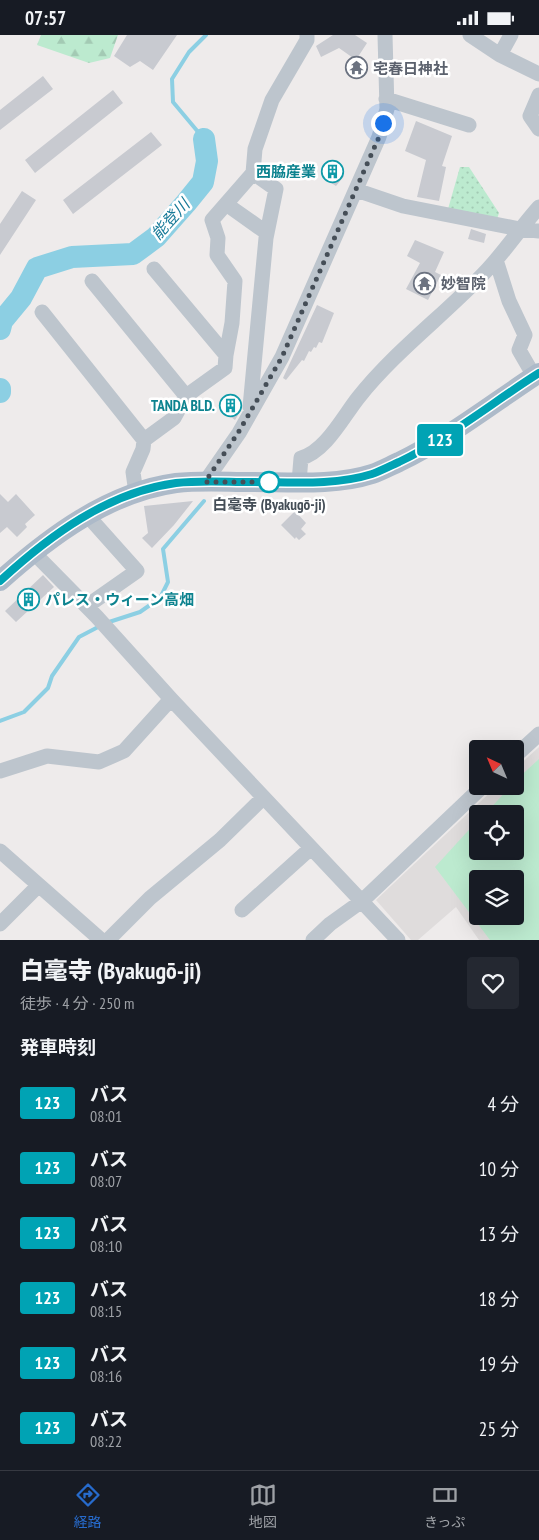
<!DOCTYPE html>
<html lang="ja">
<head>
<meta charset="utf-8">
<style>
  body { margin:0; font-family:"PT Sans Narrow","Noto Sans JP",sans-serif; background:#242831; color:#f1f3f6; height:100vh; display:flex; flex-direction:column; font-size:19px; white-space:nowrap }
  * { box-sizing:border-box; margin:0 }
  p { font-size:16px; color:#9ea1a6 }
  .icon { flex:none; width:28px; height:28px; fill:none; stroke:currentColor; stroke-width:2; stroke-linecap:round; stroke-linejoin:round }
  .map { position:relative; height:905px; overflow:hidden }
  .details { display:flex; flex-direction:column; background:#171b24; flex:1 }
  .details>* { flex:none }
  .badge { padding:0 10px; border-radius:4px; font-size:18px; line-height:32px }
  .needle { width:32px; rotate:316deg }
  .controls { position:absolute; left:469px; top:705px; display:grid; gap:10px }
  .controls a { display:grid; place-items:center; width:55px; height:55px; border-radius:5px; background:#171b24; box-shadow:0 5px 20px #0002; font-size:25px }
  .you { position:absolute; width:25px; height:25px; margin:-12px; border:4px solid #fff; border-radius:50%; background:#1a73e8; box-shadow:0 0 0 8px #1a73e833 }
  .map>.badge { position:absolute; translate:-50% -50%; box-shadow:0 0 0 2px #fff }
  h2 { padding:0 20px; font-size:19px; line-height:45px }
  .round { display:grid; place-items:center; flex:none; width:52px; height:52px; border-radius:5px; background:#242831 }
  .overview { display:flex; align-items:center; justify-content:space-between; height:85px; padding:0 20px }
  h1 { font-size:24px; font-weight:800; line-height:38px }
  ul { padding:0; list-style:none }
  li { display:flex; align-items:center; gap:15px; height:65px; padding:0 20px }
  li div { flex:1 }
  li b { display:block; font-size:19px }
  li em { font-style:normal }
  li .badge { min-width:55px; font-weight:700; text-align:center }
  .status { display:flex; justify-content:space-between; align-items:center; height:35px; padding:0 25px; background:#171b24; direction:ltr }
  .status svg { height:14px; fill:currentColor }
  .dock { display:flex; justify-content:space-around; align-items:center; height:70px; border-top:1px solid #363941; background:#171b24; font-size:14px; color:#9ea1a6 }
  .dock a { display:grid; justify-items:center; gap:2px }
  .dock .current { color:#276bcc }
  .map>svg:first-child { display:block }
  .education { fill:#dfdcdc; fill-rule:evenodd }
  .forest { fill:url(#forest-firs) }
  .park { fill:url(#park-dots) }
  .garden { fill:#bceacf; fill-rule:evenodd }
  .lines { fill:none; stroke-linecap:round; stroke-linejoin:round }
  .stream { stroke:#8ccfe3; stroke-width:4 }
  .river { stroke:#8ccfe3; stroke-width:22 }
  .building { fill:#c8cad0 }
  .minor { stroke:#bdc5cd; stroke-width:15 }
  .major { stroke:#adbac9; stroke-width:20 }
  .line-casing { stroke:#fff; stroke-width:11 }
  .line { stroke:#00a3b4; stroke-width:8 }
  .walk { stroke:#454e57; stroke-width:5; stroke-dasharray:0 9 }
  .stop-dot { fill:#fff; stroke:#00a3b4; stroke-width:2.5 }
  .labels { text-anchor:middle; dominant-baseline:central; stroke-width:5; stroke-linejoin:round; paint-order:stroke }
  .worship-label { font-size:15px; font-weight:bold; fill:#5b616d; stroke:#fff; text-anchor:start }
  .culture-label { font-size:15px; font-weight:bold; fill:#0d838f; stroke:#fff; text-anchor:end }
  .stop-label { font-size:15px; font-weight:bold; fill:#454e57; stroke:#fff }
  .water-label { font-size:16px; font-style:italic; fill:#177a98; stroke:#fff }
</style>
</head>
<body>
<div class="status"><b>07:57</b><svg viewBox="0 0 49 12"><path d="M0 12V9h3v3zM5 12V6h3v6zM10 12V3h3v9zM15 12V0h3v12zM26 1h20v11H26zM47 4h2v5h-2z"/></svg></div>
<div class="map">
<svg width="539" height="905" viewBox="0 0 539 905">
  <defs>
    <pattern id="forest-firs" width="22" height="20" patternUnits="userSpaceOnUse" patternTransform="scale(1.25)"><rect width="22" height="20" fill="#bceacf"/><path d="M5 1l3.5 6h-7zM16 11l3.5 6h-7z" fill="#a3cab4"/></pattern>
    <pattern id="park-dots" width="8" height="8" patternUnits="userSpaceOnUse" patternTransform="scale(1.25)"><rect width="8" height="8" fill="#bceacf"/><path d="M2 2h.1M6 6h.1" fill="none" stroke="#a3cab4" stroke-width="1.8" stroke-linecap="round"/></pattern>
  </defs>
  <rect width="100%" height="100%" fill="#eeebeb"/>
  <path class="education" d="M539 712V905H479L456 872 418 905H411L376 865 497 751H515V734ZM478 779H515V816H478ZM478 844H515V881H478Z"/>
  <path class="forest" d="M41 0H118L110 23 89 28 37 10Z"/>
  <path class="park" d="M460 132H469L499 178 497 184 448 174Z"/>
  <path class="garden" d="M539 724V905H490L435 832 477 786 478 816H515V779H485L511 751H515V746ZM478 844H515V881H478Z"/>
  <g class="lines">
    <path class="stream" d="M204 104 173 67 172 44 189 17 206 0
      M106 588 140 577 160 563 168 547 163 514 204 466
      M0 686 24 677 48 653 52 641 79 602 100 591"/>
    <path class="river" d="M0 294 2 286 21 263 37 233 72 222 133 219 156 202 186 168 203 147 207 126 204 104
      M0 354V357"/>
  </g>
  <path class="building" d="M127 0H177L153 35 140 26 130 32 114 21Z
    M333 0H355L367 8 356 25 339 13 321 22 316 11Z
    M43 41 53 54 0 95V75Z
    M113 55 123 68 35 138 25 125Z
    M416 86 452 101 442 131 446 132 439 166 417 162 426 125 405 116Z
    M151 97 162 110 73 179 63 165Z
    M330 130 344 141 336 151 322 142Z
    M22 156 36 165 0 220V189Z
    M471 194 486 199 484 208 468 204Z
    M415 205 444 217 435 237 441 240 428 265 406 254 420 228 407 221Z
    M317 270 334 278 322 308 319 307 316 313 314 312 311 317 309 316 304 326 302 325 286 345 283 343Z
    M228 360 241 366V375L235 385 219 373Z
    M0 459 8 467 16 459 35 480 25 489 27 492 17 502 7 492 0 498Z
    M193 466 174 490 152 513 142 503 148 498 144 471Z
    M295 476 306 488 301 494 306 499 299 505 296 502 295 504 281 490Z
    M43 540 54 552 16 587 5 576Z"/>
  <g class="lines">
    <path class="minor" d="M470 0 500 20 539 39
      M500 20 511 0
      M539 60 530 81 539 94
      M386 64 469 90
      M356 155 403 171 520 194 539 196
      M226 169 267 198
      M496 225 509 266 525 300 519 315 534 341
      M154 234 226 320 225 333 186 361
      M92 246 186 361 174 383 144 405
      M42 277 144 405 143 414 133 437 136 458
      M226 320 232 288 235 246 217 220 218 203 212 185 253 138 255 114 272 65 307 5V0
      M250 372 266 203 276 154 253 138
      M205 447 239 398 282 322 379 102 387 74 385 0
      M299 447 301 423C325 417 343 382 358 363 396 315 446 279 488 234 506 215 521 192 539 172
      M32 516 97 582 171 664 398 905
      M87 571 137 536 87 480
      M515 721 539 699
      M0 736 47 721 99 727 124 716 171 664
      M0 816 101 905
      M242 875 311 813
      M0 889 38 851
      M108 905 150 863 220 805 263 763
      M313 905 330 889 362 866 483 751"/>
    <path class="major" d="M0 546C49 502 109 457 176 448 201 445 226 447 251 447 290 447 335 451 372 439 381 436 390 431 399 427 449 403 493 368 539 338"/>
  </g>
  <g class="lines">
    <defs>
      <path id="line" d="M0 546C49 501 108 457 176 448 201 445 226 447 251 447 290 447 334 451 372 439 381 436 390 431 399 427 449 403 493 367 539 338"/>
    </defs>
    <use href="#line" class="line-casing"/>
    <use href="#line" class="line"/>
    <path class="walk" d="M269 447H274H205L238 398 282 322 379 102 383 88"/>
  </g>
  <defs>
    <symbol id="temple-ring" viewBox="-11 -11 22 22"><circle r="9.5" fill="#fff" stroke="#6b7280" stroke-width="1.5"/><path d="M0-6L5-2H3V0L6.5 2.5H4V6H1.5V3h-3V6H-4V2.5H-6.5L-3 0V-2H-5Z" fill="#6b7280"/></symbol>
    <symbol id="building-ring" viewBox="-11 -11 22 22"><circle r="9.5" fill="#fff" stroke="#0f9aa8" stroke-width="1.5"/><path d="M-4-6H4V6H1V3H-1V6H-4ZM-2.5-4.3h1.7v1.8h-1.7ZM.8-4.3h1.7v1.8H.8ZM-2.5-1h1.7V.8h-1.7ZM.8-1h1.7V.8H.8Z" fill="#0f9aa8"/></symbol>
  </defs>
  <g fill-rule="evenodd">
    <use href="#temple-ring" x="344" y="20" width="25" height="25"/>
    <use href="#building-ring" x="320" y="124" width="25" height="25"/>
    <use href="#temple-ring" x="412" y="236" width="25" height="25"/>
    <use href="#building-ring" x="218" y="358" width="25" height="25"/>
    <use href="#building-ring" x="16" y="552" width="25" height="25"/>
  </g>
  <circle class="stop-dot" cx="269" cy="447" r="10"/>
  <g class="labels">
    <g class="worship-label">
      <text x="373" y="33">宅春日神社</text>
      <text x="441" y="248">妙智院</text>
    </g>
    <g class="culture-label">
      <text x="316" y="136">西脇産業</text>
      <text x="215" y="370">TANDA BLD.</text>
      <text x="45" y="564" text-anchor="start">パレス・ウィーン高畑</text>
    </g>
    <g class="stop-label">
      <text x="269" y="469">白毫寺 (Byakugō-ji)</text>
    </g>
    <g class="water-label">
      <text transform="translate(170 184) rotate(-48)">能登川</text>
    </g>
  </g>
</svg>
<div class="controls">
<a><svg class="needle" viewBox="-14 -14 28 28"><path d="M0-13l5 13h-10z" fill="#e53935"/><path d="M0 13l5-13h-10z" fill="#9ea1a6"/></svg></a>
<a><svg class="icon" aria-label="locate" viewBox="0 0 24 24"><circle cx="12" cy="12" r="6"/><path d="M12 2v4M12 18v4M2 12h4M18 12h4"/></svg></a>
<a><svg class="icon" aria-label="layers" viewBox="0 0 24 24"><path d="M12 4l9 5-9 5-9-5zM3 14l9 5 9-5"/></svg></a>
</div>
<div class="you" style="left:383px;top:88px"></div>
<b class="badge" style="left:440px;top:405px;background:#00a3b4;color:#fff">123</b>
</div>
<section class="details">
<div class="overview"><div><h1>白毫寺 (Byakugō-ji)</h1><p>徒歩 · 4 分 · 250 m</p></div><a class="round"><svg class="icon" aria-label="heart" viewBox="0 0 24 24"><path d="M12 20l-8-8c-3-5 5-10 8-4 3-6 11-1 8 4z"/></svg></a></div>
<h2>発車時刻</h2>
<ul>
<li><span class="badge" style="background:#00a3b4;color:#fff">123</span><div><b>バス</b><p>08:01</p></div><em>4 分</em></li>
<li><span class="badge" style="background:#00a3b4;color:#fff">123</span><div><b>バス</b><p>08:07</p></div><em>10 分</em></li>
<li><span class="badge" style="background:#00a3b4;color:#fff">123</span><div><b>バス</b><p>08:10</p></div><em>13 分</em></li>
<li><span class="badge" style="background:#00a3b4;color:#fff">123</span><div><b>バス</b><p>08:15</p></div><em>18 分</em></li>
<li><span class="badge" style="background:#00a3b4;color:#fff">123</span><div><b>バス</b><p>08:16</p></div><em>19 分</em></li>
<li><span class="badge" style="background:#00a3b4;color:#fff">123</span><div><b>バス</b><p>08:22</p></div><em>25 分</em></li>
</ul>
</section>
<nav class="dock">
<a class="current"><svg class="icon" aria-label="directions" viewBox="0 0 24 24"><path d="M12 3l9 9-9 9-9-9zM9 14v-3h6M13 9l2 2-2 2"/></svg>経路</a>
<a><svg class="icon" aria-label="map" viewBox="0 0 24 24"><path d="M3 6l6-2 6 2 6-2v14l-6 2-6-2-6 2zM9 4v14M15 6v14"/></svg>地図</a>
<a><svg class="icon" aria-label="tickets" viewBox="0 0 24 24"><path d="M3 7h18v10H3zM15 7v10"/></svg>きっぷ</a>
</nav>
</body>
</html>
